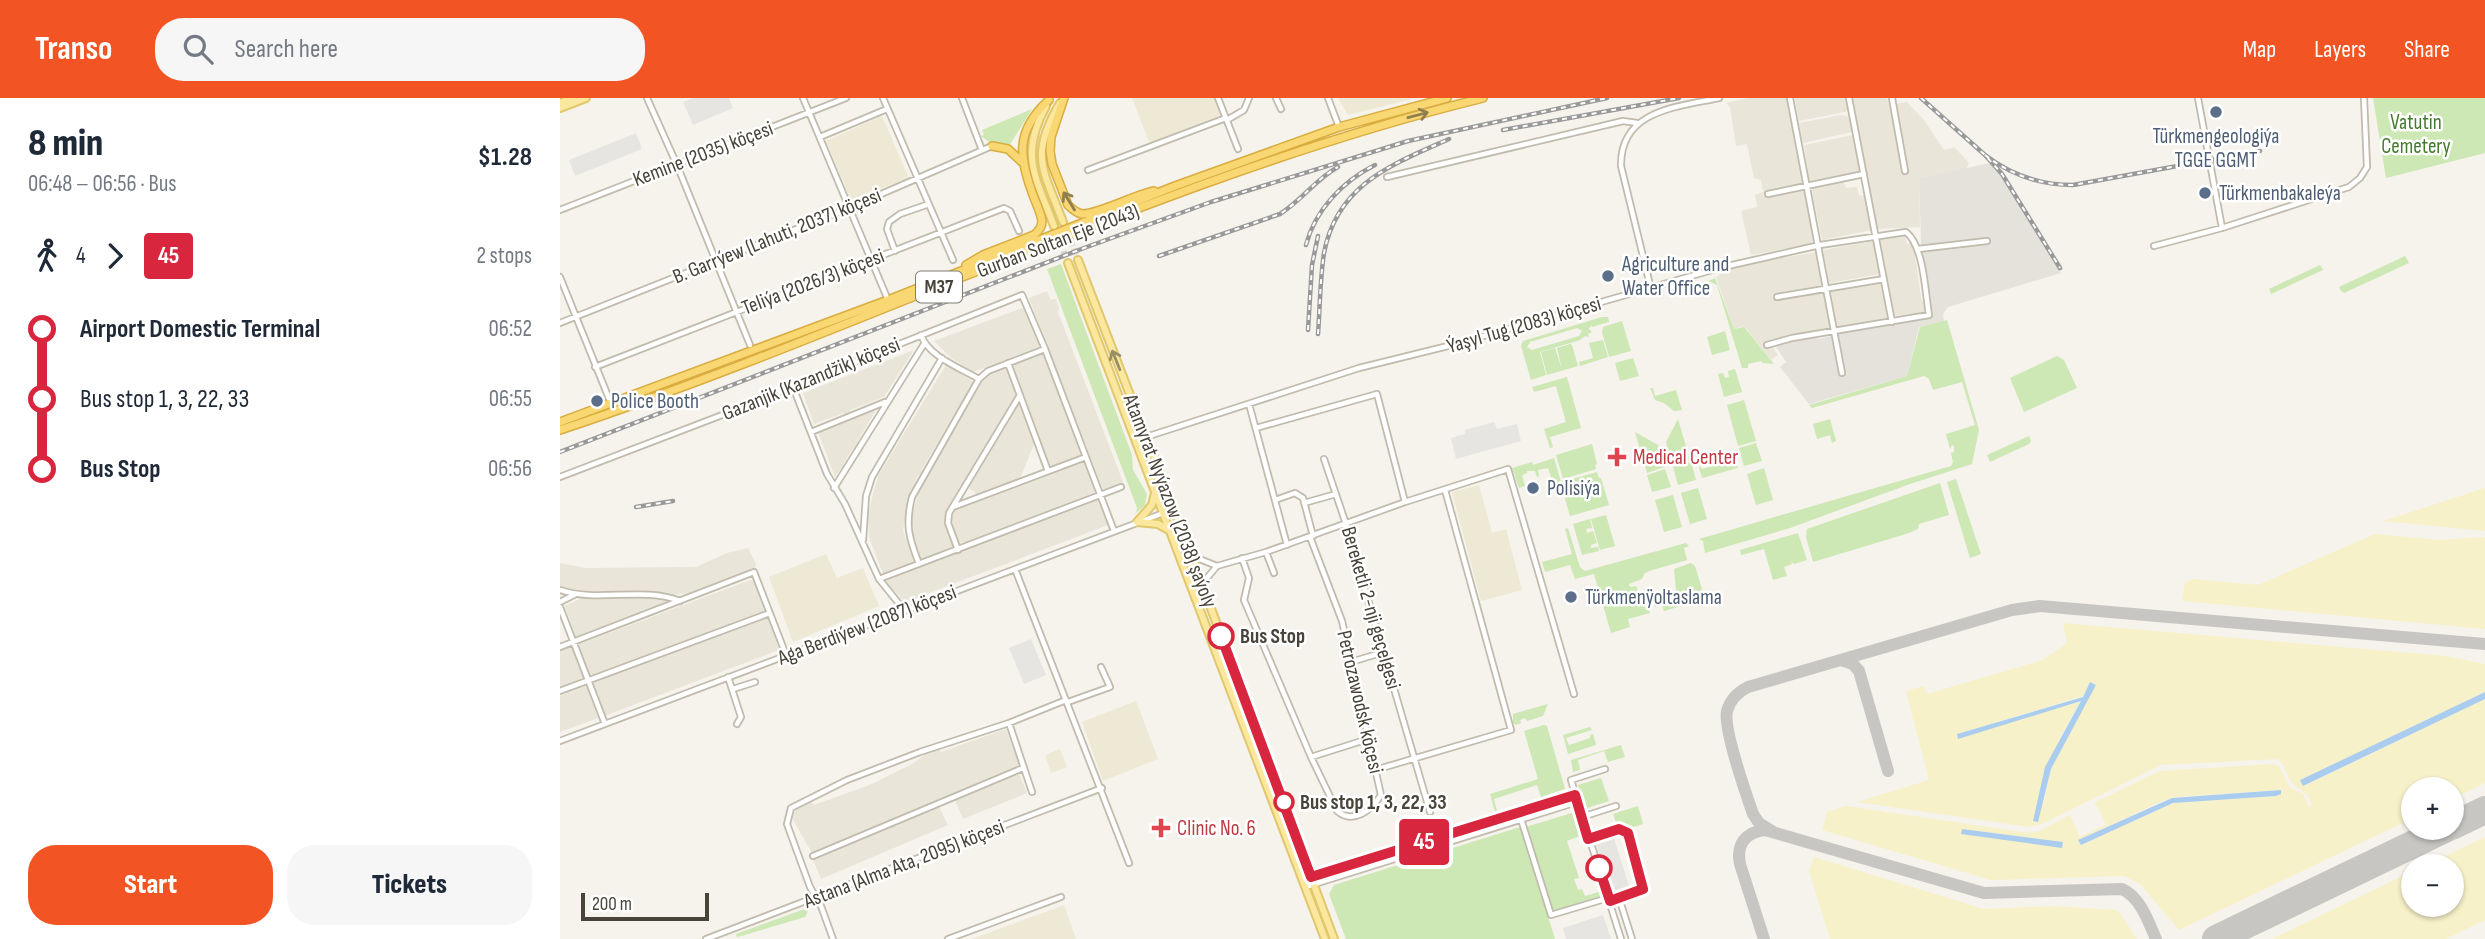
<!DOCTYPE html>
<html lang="en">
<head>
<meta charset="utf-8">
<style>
  body { margin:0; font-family:"Sofia Sans Condensed",sans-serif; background:#f6f6f7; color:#1f2937; height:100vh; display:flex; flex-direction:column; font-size:26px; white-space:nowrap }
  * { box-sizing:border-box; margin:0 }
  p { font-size:23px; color:#747a83 }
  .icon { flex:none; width:38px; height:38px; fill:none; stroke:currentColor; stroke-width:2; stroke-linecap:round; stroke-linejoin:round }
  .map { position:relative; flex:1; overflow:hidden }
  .sheet { display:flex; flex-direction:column; background:#fff; width:560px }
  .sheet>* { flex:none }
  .badge { padding:0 14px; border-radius:5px; font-size:24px; line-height:46px }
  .controls { position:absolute; left:1841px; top:679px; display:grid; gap:14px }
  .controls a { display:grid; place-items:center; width:63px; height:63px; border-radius:50%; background:#fff; box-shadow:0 2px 5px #0004; font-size:35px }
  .scale { position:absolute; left:21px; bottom:18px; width:128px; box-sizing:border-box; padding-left:7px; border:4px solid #494439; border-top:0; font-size:19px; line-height:24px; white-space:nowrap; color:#494439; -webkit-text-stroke:5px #fff; paint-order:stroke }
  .map>.badge { position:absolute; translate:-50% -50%; box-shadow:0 0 0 4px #fff }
  .legs { display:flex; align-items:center; gap:10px; height:77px; padding:0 28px; font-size:23px }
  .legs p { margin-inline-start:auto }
  .summary { display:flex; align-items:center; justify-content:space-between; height:119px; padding:0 28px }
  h1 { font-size:38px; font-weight:800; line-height:52px }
  .action { display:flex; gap:14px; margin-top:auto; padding:14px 28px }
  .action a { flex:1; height:80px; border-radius:28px; background:#f35424; color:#fff; font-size:28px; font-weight:800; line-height:80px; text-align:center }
  .action a+a { background:#f6f6f7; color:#1f2937 }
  ul { padding:0 28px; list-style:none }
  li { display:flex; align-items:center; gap:24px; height:70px; font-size:26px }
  li i { display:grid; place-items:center; width:10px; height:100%; margin:0 9px; background:currentColor }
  li i::after { content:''; width:18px; height:18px; margin:-9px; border:5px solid; border-radius:50%; background:#fff }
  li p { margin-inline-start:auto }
  li:first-child i { background:linear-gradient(#0000 50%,currentColor 0) }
  li:last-child i { background:linear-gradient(currentColor 50%,#0000 0) }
  header { display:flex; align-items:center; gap:42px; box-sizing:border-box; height:98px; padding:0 35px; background:#f35424; color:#fff }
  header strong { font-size:33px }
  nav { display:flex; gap:38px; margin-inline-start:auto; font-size:24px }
  .search { width:490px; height:63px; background:#f6f6f7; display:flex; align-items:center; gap:18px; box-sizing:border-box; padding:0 24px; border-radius:28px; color:#747a83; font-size:26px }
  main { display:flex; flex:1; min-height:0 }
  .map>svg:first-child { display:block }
  .residential { fill:#e9e5d9 }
  .industrial { fill:#e5e2dc }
  .education { fill:#ede9d5 }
  .green { fill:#cde7b5; fill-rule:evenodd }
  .sand { fill:#f7f1c9; fill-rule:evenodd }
  .parking { fill:#e7e5e2 }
  .water { fill:#aacdef }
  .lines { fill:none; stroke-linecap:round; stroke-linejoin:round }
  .taxiway { stroke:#c7c6c2; stroke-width:12 }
  .runway { stroke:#c7c6c2; stroke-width:28 }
  .major-tunnel { stroke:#d3d0c7; stroke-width:6; stroke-dasharray:6 3; stroke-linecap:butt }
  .minor-casing { stroke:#c0bbad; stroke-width:8 }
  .major-casing { stroke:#e1c76d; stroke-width:10 }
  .highway-casing { stroke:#d9ad41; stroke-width:10 }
  .minor { stroke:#fff; stroke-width:4.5 }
  .major { stroke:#fbe89e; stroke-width:6 }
  .highway { stroke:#f9d772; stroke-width:7 }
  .rail-casing { stroke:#999; stroke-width:4.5 }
  .rail { stroke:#fff; stroke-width:2; stroke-dasharray:5; stroke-linecap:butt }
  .oneway { stroke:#8f7f50 }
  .oneway2 { stroke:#998e66 }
  .line-1-casing { stroke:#fff; stroke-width:16 }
  .line-1 { stroke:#d7263d; stroke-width:10 }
  .service-dot { fill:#5c6f8a; stroke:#fff; stroke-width:2.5 }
  .health-dot { fill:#e0444e; stroke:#fff; stroke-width:2.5 }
  .stop-1-dot { fill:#fff; stroke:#d7263d; stroke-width:3.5 }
  .labels { text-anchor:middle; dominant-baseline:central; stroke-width:5; stroke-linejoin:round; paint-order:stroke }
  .shield { fill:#fff; stroke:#807c74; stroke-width:2 }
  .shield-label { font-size:19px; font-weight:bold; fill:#494439 }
  .park-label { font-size:21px; fill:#447a2d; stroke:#fff }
  .service-label { font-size:21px; fill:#4e5e75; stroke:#fff; text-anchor:start }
  .street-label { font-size:21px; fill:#494439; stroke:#fff }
  .health-label { font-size:21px; fill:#be3a42; stroke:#fff; text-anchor:start }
  .stop-label { font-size:21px; font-weight:bold; fill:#494439; stroke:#fff; text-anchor:start }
</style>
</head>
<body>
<header>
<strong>Transo</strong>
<div class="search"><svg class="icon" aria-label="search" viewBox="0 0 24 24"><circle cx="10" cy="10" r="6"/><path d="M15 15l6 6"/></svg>Search here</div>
<nav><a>Map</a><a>Layers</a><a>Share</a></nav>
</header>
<main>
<section class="sheet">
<div class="summary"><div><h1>8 min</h1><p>06:48 – 06:56 · Bus</p></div><b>$1.28</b></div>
<div class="legs"><svg class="icon" aria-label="walk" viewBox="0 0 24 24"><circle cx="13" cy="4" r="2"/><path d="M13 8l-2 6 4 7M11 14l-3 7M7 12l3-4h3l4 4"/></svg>4<svg class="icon" aria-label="forward" viewBox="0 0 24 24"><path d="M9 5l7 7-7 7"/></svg><b class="badge" style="background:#d7263d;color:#fff">45</b><p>2 stops</p></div>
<ul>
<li><i style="color:#d7263d"></i><b>Airport Domestic Terminal</b><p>06:52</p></li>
<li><i style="color:#d7263d"></i><span>Bus stop 1, 3, 22, 33</span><p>06:55</p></li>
<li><i style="color:#d7263d"></i><b>Bus Stop</b><p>06:56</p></li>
</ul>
<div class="action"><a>Start</a><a>Tickets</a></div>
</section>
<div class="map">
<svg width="1925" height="841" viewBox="0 0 1925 841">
  <rect width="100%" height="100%" fill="#f5f3eb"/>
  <path class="residential" d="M1188 0H1227L1256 145 1191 157 1181 113 1197 109 1195 97 1203 94 1201 82 1194 80 1187 46 1176 48 1170 9 1166 5Z
    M1235 0H1287L1289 13 1239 23Z
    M1292 0H1327L1329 7 1347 4 1364 22 1384 52 1394 49 1409 65 1406 71 1359 80 1360 129 1317 131Z
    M1281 17 1290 19 1292 34 1243 45 1239 25Z
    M1293 37 1302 76 1250 86 1244 47Z
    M1283 82 1286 90 1297 89 1299 98 1305 97 1312 132 1262 142 1251 88Z
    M1344 136 1347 146 1353 144 1361 199 1366 215 1334 218 1318 142Z
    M1314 143 1320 176 1269 185 1263 152Z
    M1257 154 1263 188 1222 194V197L1215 198 1212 196 1213 202 1264 193 1271 230 1224 241 1221 239V242L1209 244 1218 257 1211 262 1184 228 1174 231 1156 179 1167 171 1184 166Z
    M1322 184 1328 220 1277 229 1271 194Z
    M487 193 491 202 496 201 499 209 498 214 563 384 543 391 469 200Z
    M465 209 480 248 451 260 413 274 391 260 374 243Z
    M354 252 324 299 290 312 291 315 285 317 284 315 254 326 243 295Z
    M483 256 522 357 491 369 451 268Z
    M386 267 414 284 362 371 364 373 358 378 348 402 343 433 354 464 323 476 309 439 308 418 314 392 319 376Z
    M447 269 457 295 389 407 384 423 393 449 361 463 350 426 359 392 427 276Z
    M460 304 476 341 460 381 418 397 409 390Z
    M316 312 297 344 299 346 297 350 294 349 283 366 286 368 284 372 281 370 275 379 258 334Z
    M524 362 535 394 408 444H397L391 420 395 410Z
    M538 401 548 427 345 504 325 483Z
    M188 450 196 466 194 471 132 495 111 497 23 493 0 489V465L25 470 136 469 167 455Z
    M193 481 205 513 30 580 17 547Z
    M22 500H105L107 505 16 539 5 508Z
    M208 520 219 552 44 618 32 586 76 568Z
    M12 547 25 581 0 591V552Z
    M26 588 38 620 0 634V598Z
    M446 631 460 668 252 755 233 722 235 711 250 703 254 707 312 686 352 666 366 656 379 651 381 654Z
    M459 676 467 695 403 721 395 702Z
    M379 709 388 727 261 781 253 762Z"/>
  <path class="industrial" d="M1430 65 1448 85 1501 175 1388 209 1383 216 1384 223 1359 229 1347 278 1249 306 1220 269 1226 264 1215 247 1254 238 1258 241 1272 238 1279 264 1280 278 1286 277 1287 275 1283 273 1277 236 1369 218 1362 174 1359 80Z"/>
  <path class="education" d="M572 0H654L661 17 590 46Z
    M778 0H856L788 17Z
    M322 18 349 80 291 102 266 43Z
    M919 387 932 435 946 431 962 492 921 503 892 394Z
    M266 456 277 480 303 470 319 508 233 544 209 479Z
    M576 603 598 661 543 683 522 624Z
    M500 651 507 669 491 675 485 657Z
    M504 807 516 841H412Z"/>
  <path class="green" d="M1813 0H1925V55L1826 80Z
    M472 11 449 48 428 43 421 38 424 37 422 32Z
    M1845 158 1849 165 1784 195 1781 193 1779 189Z
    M501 166 572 357 573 372 587 396 585 407 576 415 577 410 487 171Z
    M1760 167 1763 172 1711 196 1709 191Z
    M1155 180 1174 231 1184 229 1214 266 1203 265 1201 263 1188 266V270H1182L1157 187 1148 183Z
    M1042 219H1048L1049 224 1032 229 1031 226V229L1028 230 1032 234 1028 236 1029 239 1025 238 1020 242 980 254 986 277 971 282 961 248 963 243ZM1017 230 1022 233 1019 238 972 252 967 249 970 244Z
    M1387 222 1419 332 1412 366 1350 386 1230 430 1145 455 1143 443 1139 441 1391 368 1393 364 1391 355 1394 354V348L1392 347 1390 351 1386 336 1415 327 1402 284 1373 292 1369 281 1364 278 1252 310 1249 307 1347 278 1360 229Z
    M1062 223 1071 253 1049 259 1042 234 1043 229Z
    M1165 233 1170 252 1152 257 1147 239Z
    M1043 242 1048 259 1020 268 1019 264 1033 260 1029 245Z
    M1010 246 1012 247 1018 268 987 277 981 254 995 250 1002 271 997 250Z
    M1497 258 1504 262 1517 290 1464 314 1450 280Z
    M1073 260 1079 278 1060 283 1055 265Z
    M1175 271 1182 294 1164 299 1158 276 1163 275 1165 280 1169 279 1168 273Z
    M1007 279 1021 330 990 339 993 349 990 350 984 331 1006 324 996 288 974 294 972 289Z
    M1090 290H1093L1095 298 1116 292 1122 312 1114 313 1104 305 1095 302Z
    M1184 302 1196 343 1178 348 1167 307Z
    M1118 321 1130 362 1112 367 1106 344Z
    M1270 321 1276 343 1272 345 1270 337 1257 341 1253 326Z
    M1075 334 1098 347 1105 369 1087 375Z
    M1469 338 1471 343 1469 346 1430 364 1427 357Z
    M1196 345 1202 363 1184 368 1179 350Z
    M1032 346 1037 366 1035 367 1036 371 1003 381 996 357Z
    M1173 359 1178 370 1142 380 1139 370 1140 368 1142 371 1173 362Z
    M994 360 1001 384 1037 374 1039 380H1041L1049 407 1010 418 1001 387 994 389 988 370 978 372 979 378 977 379 975 373H967V375L962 377 965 388 959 390 952 370 972 364 973 367Z
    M1131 364 1136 382 1118 387 1113 369Z
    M1204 370 1213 402 1196 407 1187 376Z
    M1105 371 1111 389 1092 394 1087 377Z
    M1396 381 1421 456 1410 460 1387 384Z
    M1380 385 1389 417 1359 426 1358 431 1349 435 1253 464 1246 439 1247 431Z
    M1138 390 1147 421 1130 426 1121 395Z
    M1113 397 1122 429 1104 434 1095 402Z
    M1046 417 1055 448 1040 452 1031 421Z
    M1030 421 1032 430 1026 431 1027 435 1033 433 1037 445 1031 447V450L1038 449 1039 453 1022 457 1013 426Z
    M1008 430 1020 469 1025 473 1126 445 1129 448 1124 450 1127 462 1089 473 1084 476 1082 481 1069 486 1070 489 1076 488 1080 498 1085 497 1090 515 1068 521 1070 529 1051 535 1034 476 1015 481 1010 467 985 474 982 464 1012 456 1005 431Z
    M1238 435 1247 462 1234 466 1231 463 1232 466 1224 469 1227 478 1213 482 1204 451 1181 457 1180 452Z
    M1131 465 1135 468 1145 501 1104 513 1102 507 1095 509 1092 500 1116 492 1114 471Z
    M988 606 983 618 967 623 965 620 960 622 961 625 956 627 953 625V616Z
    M984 627 987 628 1005 691 981 699 977 687 934 701 937 713 935 714 930 696 978 681 964 633Z
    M1030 629 1032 632 1006 640 1009 647 1030 640V637L1033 636 1036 647 1008 656 1003 637Z
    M1061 647 1065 659 1048 664 1044 653 1018 662 1020 672 1013 674 1011 662Z
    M1041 680 1049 703 1037 707 1036 705V707L1025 711 1018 687Z
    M1005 694 780 766V764Z
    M1078 708 1083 726 1070 730 1064 726 1057 727 1053 716Z
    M1015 714 1022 737 1007 743 1019 780 1014 781 1018 792 1022 791 1025 798 1042 793 1044 797 994 813 991 811 966 729Z
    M960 729 995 841H786L769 796 774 787Z
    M250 809 245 819 181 838 177 839 176 836Z"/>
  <path class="sand" d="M1925 390V433L1823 423Z
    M1815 436 1880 442 1925 439V531L1622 503 1625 484 1634 481 1698 487Z
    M1503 525 1886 558 1925 566V594L1740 682 1744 688 1925 601V685L1892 701V691H1853V720L1619 832 1580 786 1564 778 1431 782 1262 732 1267 714 1286 708 1469 735 1479 733 1510 717 1520 739 1546 727 1535 704 1600 673 1714 666 1719 668 1729 689 1743 696 1749 709 1753 707C1744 689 1743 696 1733 686 1726 679 1726 667 1718 661L1601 667 1482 726 1470 729 1297 704 1369 682 1346 593 1364 588 1367 596 1483 562 1507 545ZM1530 585 1535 587 1491 671 1484 704 1474 723 1500 639 1521 603 1397 636 1523 598ZM1720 692 1716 698 1613 705 1521 747 1519 742 1602 703 1615 699Z
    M1925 739V822L1886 841H1712L1853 773V807H1892V768H1864Z
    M1254 759 1424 811 1492 808 1555 812 1560 815 1577 841H1270L1249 773Z"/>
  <path class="parking" d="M133 0H169L173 10 133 27 123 4Z
    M76 35 82 51 15 78 9 62Z
    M934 324 937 331 957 326 961 343 896 361 891 340 905 336V332Z
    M471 541 486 577 464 586 449 550Z
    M1054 740 1069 788 1051 794 1036 745Z
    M1043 817 1051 841H1006L1003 830Z"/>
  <path class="water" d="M1530 584 1536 587 1491 671 1478 724 1473 723 1485 669 1521 603 1398 641 1397 636 1523 599Z
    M1925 594V601L1743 688 1740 682Z
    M1721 692V696L1716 698 1613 705 1521 747 1518 742 1612 700Z
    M1402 731 1503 744 1502 750 1401 736Z"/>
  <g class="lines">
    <path class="taxiway" d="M1281 562 1293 566 1299 573 1328 673
      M1212 733 1199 725 1193 716C1186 696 1163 630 1167 613 1170 602 1178 594 1188 589L1452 512 1480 508 1925 546
      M1204 841 1180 766C1176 747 1185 734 1205 732L1424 795 1562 791C1581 800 1588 823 1596 841"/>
    <path class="runway" d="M1892 728 1925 712
      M1656 841 1887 730"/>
    <path class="major-tunnel" d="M494 128 508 165
      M507 134 518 162"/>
    <defs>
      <path id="minor" d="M87 0 117 67 190 247
        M243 0 328 202
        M323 0 393 162
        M402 0 422 52
        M658 0 678 51
        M716 0 721 11
        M768 0 779 29
        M1230 0 1282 275
        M1289 0 1332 224
        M1332 0 1345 73
        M1638 0 1662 130
        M667 22 684 12 689 0
        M260 39 327 11
        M528 72 666 20
        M827 79 1063 23 1077 25
        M1208 96 1304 76
        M0 112 286 0
        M1594 148 1662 130 1789 89 1800 80 1807 69 1804 0
        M1358 151 1427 143
        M335 153 327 131 329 124 340 116 369 106
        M0 179 54 313
        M1091 191 1061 68C1060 12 1117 9 1159 0
        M1217 199 1324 181
        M0 225 289 110 432 48
        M361 237C368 258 400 270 419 281
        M448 265 488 373
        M35 269 444 110 450 113 459 133
        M233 289 267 376 285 406 319 481 345 513
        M689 306 727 447
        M696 330 817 296 845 404
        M251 334 325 304
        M586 339 799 270 896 246 1159 170 1260 147 1346 134C1364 148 1365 194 1369 217L1232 240 1207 247
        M764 361 786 426 870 714
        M0 379 157 319 462 197 485 251 554 433
        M274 390 364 246
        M715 402 735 395 743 400 753 438
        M744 405 776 396
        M393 409 526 359
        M303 442 306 398 312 379 382 260
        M398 452 388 425 389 415 460 297
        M706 454 714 475
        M632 458 657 468
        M682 460 689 480 684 502 751 659 777 713C793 727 812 712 821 697L782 523 750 439
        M359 466C349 440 345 427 352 399L419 281 428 273 485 251
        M455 471 569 765
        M319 481 561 389
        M642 486 657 468 706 454 845 404 948 371 1014 596
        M0 492C38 505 82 488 120 503
        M0 504 14 497
        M0 509 45 626
        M0 549 194 474 226 557
        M791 564 824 554
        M168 579 181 619 177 626
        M173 591 195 584
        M0 593 210 515
        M508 604 550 589 541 569
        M449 625 472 694
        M0 643 614 411
        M751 659 808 641
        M1045 671 1011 682 1061 841
        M815 672 951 632 885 392
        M1022 719 1056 708
        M961 721 991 817 1048 800
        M1030 740 1059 731 1068 735 1084 790 1080 794 1050 803
        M253 758 463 670
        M742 782 1015 697
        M745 789 1017 704
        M1059 800 1072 841
        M146 841 542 690
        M273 841 261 808 250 789 227 726 231 710 287 682 360 654 449 625 506 602
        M388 841 501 799"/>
      <path id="major" d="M0 5 13 0
        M500 5C469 58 483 71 503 124
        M486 8C459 57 476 80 494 128
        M0 10 26 0
        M518 162 614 411 774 841
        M508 165 765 841
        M577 424 592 407 595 395
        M577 424 598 426 609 432"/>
      <path id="highway" d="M504 0 491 39 490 53 492 66 508 107C512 111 516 115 522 116 536 117 577 96 594 93
        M432 48 448 51 462 64
        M406 167 423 157 474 137C479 133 482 129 482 123 481 115 476 105 473 97 459 58 455 33 489 2
        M0 324 328 202 615 88 779 29 887 0
        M0 332C310 229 605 78 923 0"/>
    </defs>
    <use href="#minor" class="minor-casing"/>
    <use href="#major" class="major-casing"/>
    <use href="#highway" class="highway-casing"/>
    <use href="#minor" class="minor"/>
    <use href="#major" class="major"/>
    <use href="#highway" class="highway"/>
    <defs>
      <path id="rail" d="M1361 0 1425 57 1442 76 1500 170
        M943 32 1119 0
        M1425 57C1451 77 1480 87 1513 87L1700 53
        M746 147C755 112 783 83 815 67
        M599 158 720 116C742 102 756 81 778 69
        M748 232 752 167 758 138
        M758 236C760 209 760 181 764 155 777 86 833 66 889 41
        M0 354 524 150 651 104 848 43 1047 0
        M76 409 113 403"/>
    </defs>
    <use href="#rail" class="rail-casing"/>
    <use href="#rail" class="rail"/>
  </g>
  <defs><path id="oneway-shaft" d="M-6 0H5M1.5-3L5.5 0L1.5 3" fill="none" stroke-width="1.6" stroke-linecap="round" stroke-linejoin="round" transform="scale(1.75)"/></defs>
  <g class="oneway">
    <use href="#oneway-shaft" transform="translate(858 17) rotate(-15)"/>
    <use href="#oneway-shaft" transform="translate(509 103) rotate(-122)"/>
  </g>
  <use class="oneway2" href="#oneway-shaft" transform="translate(556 262) rotate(-112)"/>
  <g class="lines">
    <defs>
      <path id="line-1" d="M661 538 751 779 1015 697 1028 741 1059 731 1068 735 1083 791 1050 803 1039 770"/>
    </defs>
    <use href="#line-1" class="line-1-casing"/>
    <use href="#line-1" class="line-1"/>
  </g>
  <g class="service-dot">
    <circle cx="1656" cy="14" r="7"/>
    <circle cx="1645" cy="95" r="7"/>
    <circle cx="1048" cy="178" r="7"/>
    <circle cx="37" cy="303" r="7"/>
    <circle cx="973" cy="390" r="7"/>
    <circle cx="1011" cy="499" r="7"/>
  </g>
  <g class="health-dot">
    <path d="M1053.5 348.5h7v7h7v7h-7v7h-7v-7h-7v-7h7z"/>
    <path d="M597.5 719.5h7v7h7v7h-7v7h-7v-7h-7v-7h7z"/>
  </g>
  <g class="stop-1-dot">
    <circle cx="661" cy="538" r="12"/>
    <circle cx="724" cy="704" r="9"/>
    <circle cx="1039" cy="770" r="12"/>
  </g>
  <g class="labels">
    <rect class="shield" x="356" y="173.5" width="46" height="31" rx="5"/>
    <g class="shield-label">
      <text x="379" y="189">M37</text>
    </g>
    <g class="park-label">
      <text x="1856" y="24">Vatutin<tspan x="1856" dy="24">Cemetery</tspan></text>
    </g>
    <g class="service-label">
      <text x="1656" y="38" text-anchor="middle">Türkmengeologiýa<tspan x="1656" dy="24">TGGE GGMT</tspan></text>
      <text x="1659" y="95">Türkmenbakaleýa</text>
      <text x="1062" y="166">Agriculture and<tspan x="1062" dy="24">Water Office</tspan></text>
      <text x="51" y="303">Police Booth</text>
      <text x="987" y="390">Polisiýa</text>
      <text x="1025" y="499">Türkmenÿoltaslama</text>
    </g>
    <g class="street-label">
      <text transform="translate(143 56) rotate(-21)">Kemine (2035) köçesi</text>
      <text transform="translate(217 138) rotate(-22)">B. Garrýew (Lahuti, 2037) köçesi</text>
      <text transform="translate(498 143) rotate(-21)">Gurban Soltan Eje (2043)</text>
      <text transform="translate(253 184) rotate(-21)">Teliýa (2026/3) köçesi</text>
      <text transform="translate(964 227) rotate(-16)">Ýaşyl Tug (2083) köçesi</text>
      <text transform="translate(251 281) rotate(-22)">Gazanjik (Kazandžik) köçesi</text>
      <text transform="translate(610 403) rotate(69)">Atamyrat Nyýazow (2038) şaýoly</text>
      <text transform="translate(811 510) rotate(74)">Bereketli 2-nji geçelgesi</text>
      <text transform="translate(307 527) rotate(-21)">Aga Berdiýew (2087) köçesi</text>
      <text transform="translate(800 604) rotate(77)">Petrozawodsk köçesi</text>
      <text transform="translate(344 766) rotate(-21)">Astana (Alma Ata, 2095) köçesi</text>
    </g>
    <g class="health-label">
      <text x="1073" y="359">Medical Center</text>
      <text x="617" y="730">Clinic No. 6</text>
    </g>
    <g class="stop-label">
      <text x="680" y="538">Bus Stop</text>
      <text x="740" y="704">Bus stop 1, 3, 22, 33</text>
    </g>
  </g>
</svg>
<div class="controls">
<a>+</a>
<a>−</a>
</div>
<div class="scale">200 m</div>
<b class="badge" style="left:864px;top:744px;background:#d7263d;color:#fff">45</b>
</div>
</main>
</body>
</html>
